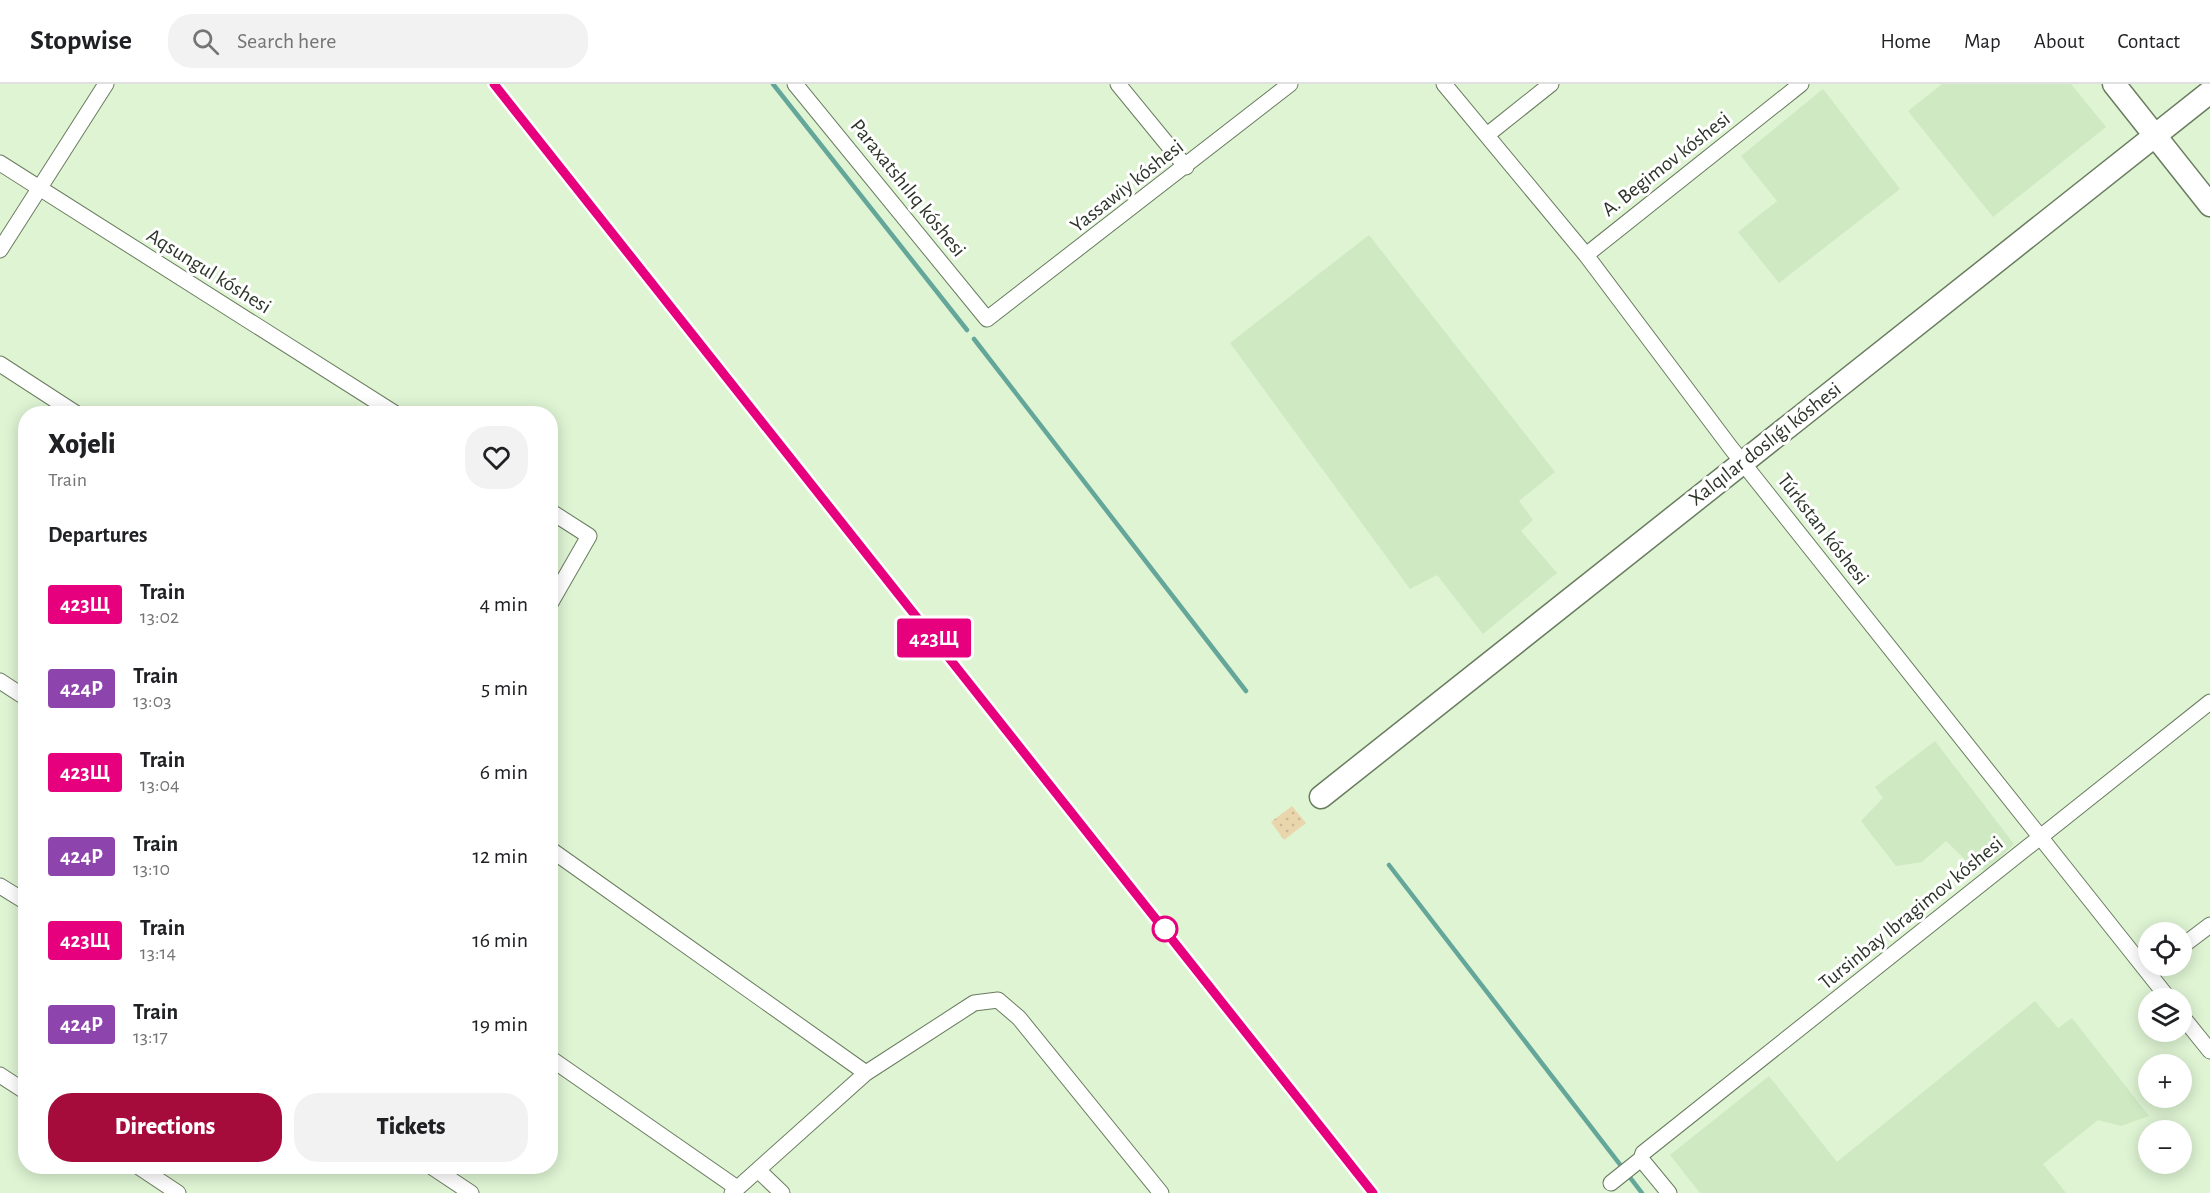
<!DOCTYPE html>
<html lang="en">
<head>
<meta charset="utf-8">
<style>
  body { margin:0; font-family:"Alegreya Sans",sans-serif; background:#f2f2f2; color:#202124; height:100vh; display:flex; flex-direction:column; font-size:22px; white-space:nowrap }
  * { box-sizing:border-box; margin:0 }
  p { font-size:20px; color:#757577 }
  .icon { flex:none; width:33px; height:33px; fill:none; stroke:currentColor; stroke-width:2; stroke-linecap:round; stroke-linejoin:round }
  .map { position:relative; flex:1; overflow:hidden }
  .details { position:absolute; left:18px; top:322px; width:540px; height:768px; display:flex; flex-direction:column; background:#fff; border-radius:24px; box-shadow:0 3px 15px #0003 }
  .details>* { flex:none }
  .badge { padding:0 12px; border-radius:4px; font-size:21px; line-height:39px }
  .fabs { position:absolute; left:2138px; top:838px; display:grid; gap:12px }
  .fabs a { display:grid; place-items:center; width:54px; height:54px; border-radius:50%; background:#fff; box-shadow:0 3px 15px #0003; font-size:30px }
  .map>.badge { position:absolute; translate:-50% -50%; box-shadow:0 0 0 3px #fff }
  h2 { padding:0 30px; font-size:22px; line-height:54px }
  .round { display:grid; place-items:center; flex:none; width:63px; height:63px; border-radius:24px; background:#f2f2f2 }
  .overview { display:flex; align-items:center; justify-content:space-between; height:102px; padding:0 30px }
  h1 { font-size:28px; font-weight:800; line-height:45px }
  .action { display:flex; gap:12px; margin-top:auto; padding:12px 30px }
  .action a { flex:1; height:69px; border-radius:24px; background:#a50b3b; color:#fff; font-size:24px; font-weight:800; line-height:69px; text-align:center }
  .action a+a { background:#f2f2f2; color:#202124 }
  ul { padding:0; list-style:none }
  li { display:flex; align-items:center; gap:18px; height:84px; padding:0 30px }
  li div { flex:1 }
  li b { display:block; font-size:22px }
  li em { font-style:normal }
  li .badge { min-width:66px; font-weight:700; text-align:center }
  header { display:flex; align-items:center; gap:36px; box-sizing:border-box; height:84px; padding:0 30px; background:#fff; border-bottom:2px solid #e0e0e0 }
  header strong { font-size:28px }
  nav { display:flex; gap:33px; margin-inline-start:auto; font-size:21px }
  .search { width:420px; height:54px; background:#f2f2f2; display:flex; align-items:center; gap:15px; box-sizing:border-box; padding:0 21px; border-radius:24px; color:#757577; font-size:22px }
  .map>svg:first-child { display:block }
  .built { fill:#cfe9c3 }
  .grass { fill:url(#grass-dots) }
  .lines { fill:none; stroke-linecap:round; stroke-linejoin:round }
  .stream { stroke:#64a699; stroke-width:4.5 }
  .street-casing { stroke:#697c5f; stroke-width:17 }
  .secondary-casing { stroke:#697c5f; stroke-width:25 }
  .street { stroke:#fff; stroke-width:15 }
  .secondary { stroke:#fff; stroke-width:22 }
  .rail { stroke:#808f79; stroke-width:4.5; stroke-dasharray:9 4.5; stroke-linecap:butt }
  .line-casing { stroke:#fff; stroke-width:14 }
  .line { stroke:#e6007e; stroke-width:9 }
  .stop-dot { fill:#fff; stroke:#e6007e; stroke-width:3 }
  .labels { text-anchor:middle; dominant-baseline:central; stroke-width:6; stroke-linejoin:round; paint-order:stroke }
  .street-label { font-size:21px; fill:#2d3529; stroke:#fff }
</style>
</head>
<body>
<header>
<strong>Stopwise</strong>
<div class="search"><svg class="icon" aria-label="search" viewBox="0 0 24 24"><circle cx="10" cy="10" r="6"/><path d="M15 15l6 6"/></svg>Search here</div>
<nav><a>Home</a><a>Map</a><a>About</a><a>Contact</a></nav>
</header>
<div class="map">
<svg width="2210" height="1109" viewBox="0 0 2210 1109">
  <defs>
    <pattern id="grass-dots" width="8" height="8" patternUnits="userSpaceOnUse" patternTransform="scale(1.5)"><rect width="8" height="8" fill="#e9d6ad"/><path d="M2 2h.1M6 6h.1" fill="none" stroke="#c8b895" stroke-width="1.8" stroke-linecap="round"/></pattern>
  </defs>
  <rect width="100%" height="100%" fill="#def4d3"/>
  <path class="built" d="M1942 0H2071L2106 43 1993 133 1908 27Z
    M1823 5 1900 105 1779 199 1738 148 1777 117 1741 72Z
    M1369 151 1555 388 1519 417 1533 436 1521 447 1557 489 1483 550 1437 491 1410 505 1230 259Z
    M1935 657 2014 760 1987 787 1972 782 1946 757 1922 778 1896 782 1861 737 1883 714 1875 703Z
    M2035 917 2058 944 2072 934 2149 1032 2121 1042 2098 1036 2043 1080 2066 1109H1700L1670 1071 1769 992 1837 1078Z"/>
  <path class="grass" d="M1292 722 1306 739 1284 756 1271 738Z"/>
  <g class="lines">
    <path class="stream" d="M773 0 967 246
      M974 255 1246 607
      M1389 781 1642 1109"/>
    <defs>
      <path id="street" d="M795 0 987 235 1290 0
        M1118 0 1186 83
        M1444 0 1586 171 1731 364 2169 915
        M1487 51 1551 0
        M0 79 396 330
        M0 166 106 0
        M1586 171 1801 0
        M0 280 77 330
        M550 427 589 452 550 520
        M0 597 26 614
        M550 765 866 989
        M0 802 26 818
        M2181 863 2210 841
        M2181 931 2210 967
        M550 974 737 1104
        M0 991 26 1008
        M1641 1075 1669 1109
        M139 1083 178 1109
        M432 1083 471 1109
        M759 1087 782 1109
        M1611 1099 1641 1075 1643 1069 2210 618
        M732 1109 866 989 974 919 998 916 1019 934 1161 1109"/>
      <path id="secondary" d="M2114 0 2210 121
        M1321 713 2210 8"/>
    </defs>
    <use href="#street" class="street-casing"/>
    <use href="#secondary" class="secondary-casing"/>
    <use href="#street" class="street"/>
    <use href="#secondary" class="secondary"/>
    <path class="rail" d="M494 0 1373 1109"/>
  </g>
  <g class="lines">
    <defs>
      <path id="line" d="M494 0 1373 1109"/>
    </defs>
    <use href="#line" class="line-casing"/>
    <use href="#line" class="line"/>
  </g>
  <circle class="stop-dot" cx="1165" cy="845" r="12"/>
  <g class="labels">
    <g class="street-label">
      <text transform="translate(1666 80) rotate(-38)">A. Begimov kóshesi</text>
      <text transform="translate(1127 102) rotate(-38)">Yassawiy kóshesi</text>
      <text transform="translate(908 104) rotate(51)">Paraxatshılıq kóshesi</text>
      <text transform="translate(209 187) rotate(32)">Aqsungul kóshesi</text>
      <text transform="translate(1765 360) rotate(-38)">Xalqılar doslıǵı kóshesi</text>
      <text transform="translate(1823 445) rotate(52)">Túrkstan kóshesi</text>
      <text transform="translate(1911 829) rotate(-39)">Tursinbay Ibragimov kóshesi</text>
    </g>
  </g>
</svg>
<div class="fabs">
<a><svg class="icon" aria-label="locate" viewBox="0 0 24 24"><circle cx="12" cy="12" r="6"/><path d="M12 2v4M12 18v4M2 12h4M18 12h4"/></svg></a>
<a><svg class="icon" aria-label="layers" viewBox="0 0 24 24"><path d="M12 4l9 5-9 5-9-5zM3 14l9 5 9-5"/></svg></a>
<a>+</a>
<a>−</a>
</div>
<b class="badge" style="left:934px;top:554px;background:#e6007e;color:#fff">423Щ</b>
<section class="details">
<div class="overview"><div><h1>Xojeli</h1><p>Train</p></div><a class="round"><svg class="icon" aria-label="heart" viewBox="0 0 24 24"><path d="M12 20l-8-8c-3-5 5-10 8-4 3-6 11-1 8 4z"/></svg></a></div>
<h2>Departures</h2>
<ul>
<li><span class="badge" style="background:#e6007e;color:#fff">423Щ</span><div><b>Train</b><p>13:02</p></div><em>4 min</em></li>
<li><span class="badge" style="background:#8e44ad;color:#fff">424Р</span><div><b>Train</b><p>13:03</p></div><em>5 min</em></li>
<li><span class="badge" style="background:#e6007e;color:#fff">423Щ</span><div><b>Train</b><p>13:04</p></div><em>6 min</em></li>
<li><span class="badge" style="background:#8e44ad;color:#fff">424Р</span><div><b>Train</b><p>13:10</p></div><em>12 min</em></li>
<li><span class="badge" style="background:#e6007e;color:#fff">423Щ</span><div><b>Train</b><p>13:14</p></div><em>16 min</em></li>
<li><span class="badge" style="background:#8e44ad;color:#fff">424Р</span><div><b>Train</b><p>13:17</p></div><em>19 min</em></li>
</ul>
<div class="action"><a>Directions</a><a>Tickets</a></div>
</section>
</div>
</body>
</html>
